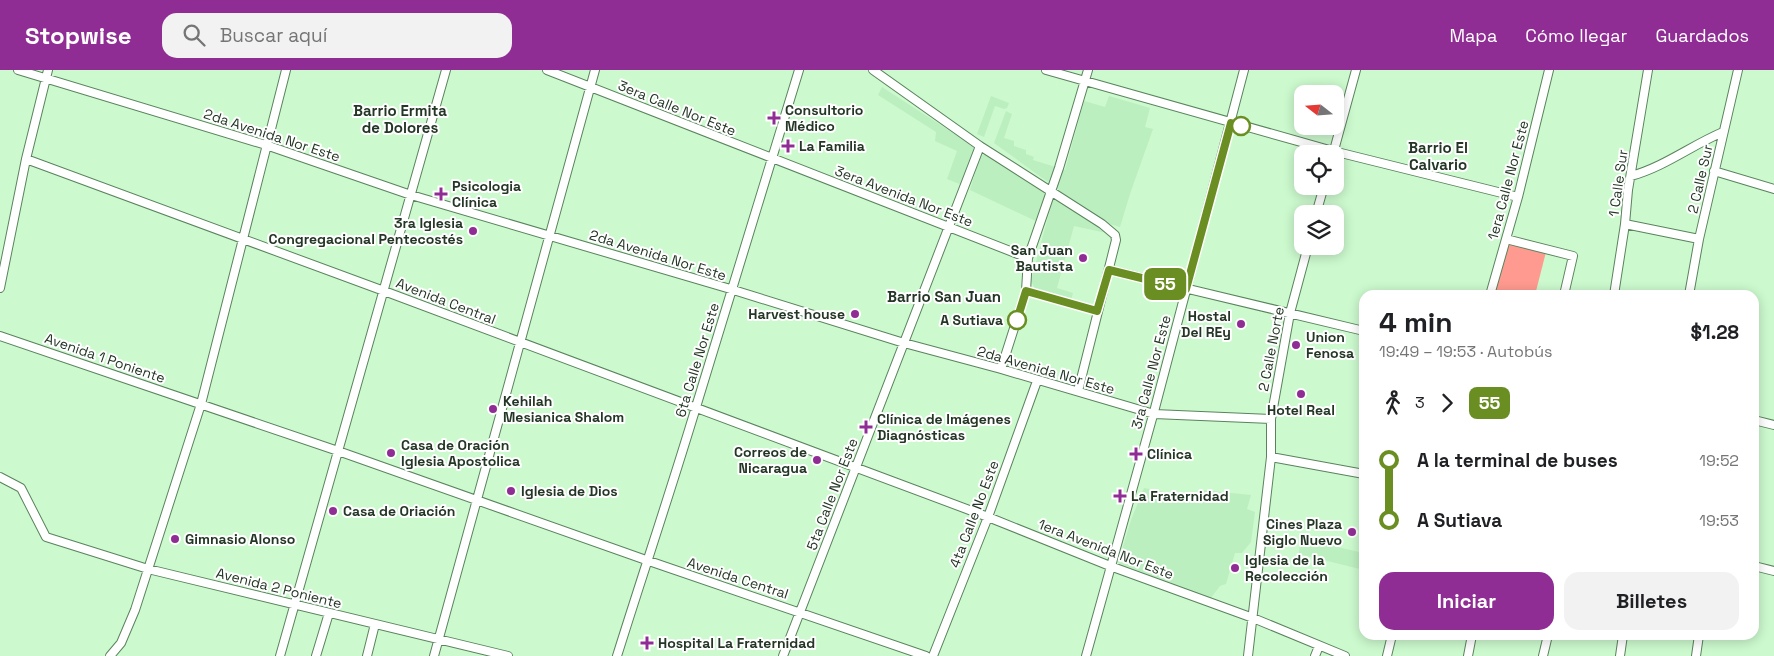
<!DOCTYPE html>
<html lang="es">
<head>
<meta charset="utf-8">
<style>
  body { margin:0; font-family:"Space Grotesk",sans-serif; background:#f2f2f2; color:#202124; height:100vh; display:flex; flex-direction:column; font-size:19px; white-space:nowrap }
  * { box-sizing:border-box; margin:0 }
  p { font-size:16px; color:#757577 }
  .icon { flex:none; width:28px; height:28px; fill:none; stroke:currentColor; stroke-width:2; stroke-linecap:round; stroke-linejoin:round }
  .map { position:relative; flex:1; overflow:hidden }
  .panel { position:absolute; left:1359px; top:220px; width:400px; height:350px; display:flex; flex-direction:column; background:#fff; border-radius:15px; box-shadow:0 2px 12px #0003 }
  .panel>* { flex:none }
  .badge { padding:0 10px; border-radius:8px; font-size:18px; line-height:32px }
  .needle { width:32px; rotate:287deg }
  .tools { position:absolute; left:1294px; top:15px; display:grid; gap:10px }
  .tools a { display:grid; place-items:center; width:50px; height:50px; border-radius:10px; background:#fff; box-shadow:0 2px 12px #0003; font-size:25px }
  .map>.badge { position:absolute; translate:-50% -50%; box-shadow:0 0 0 2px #fff }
  .legs { display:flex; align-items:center; gap:8px; height:55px; padding:0 20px; font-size:16px }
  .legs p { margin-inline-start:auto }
  .overview { display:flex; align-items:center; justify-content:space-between; height:85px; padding:0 20px }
  h1 { font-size:28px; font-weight:700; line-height:38px }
  .action { display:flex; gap:10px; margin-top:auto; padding:10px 20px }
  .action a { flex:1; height:58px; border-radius:15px; background:#902d94; color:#fff; font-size:20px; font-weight:700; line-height:58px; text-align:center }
  .action a+a { background:#f2f2f2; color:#202124 }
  ul { padding:0 20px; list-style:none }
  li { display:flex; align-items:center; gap:18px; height:60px; font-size:19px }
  li i { display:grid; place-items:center; width:8px; height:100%; margin:0 6px; background:currentColor }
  li i::after { content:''; width:12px; height:12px; margin:-6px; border:4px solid; border-radius:50%; background:#fff }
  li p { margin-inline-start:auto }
  li:first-child i { background:linear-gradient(#0000 50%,currentColor 0) }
  li:last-child i { background:linear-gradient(currentColor 50%,#0000 0) }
  header { display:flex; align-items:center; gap:30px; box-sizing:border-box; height:70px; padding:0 25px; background:#902d94; color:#fff }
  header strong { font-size:24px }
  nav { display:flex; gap:28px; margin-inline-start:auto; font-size:18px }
  .search { width:350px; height:45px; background:#f2f2f2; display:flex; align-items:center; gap:12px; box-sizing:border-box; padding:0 18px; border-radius:15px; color:#757577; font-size:19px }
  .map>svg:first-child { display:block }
  .built { fill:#bcefbf }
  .green { fill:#ff9a90 }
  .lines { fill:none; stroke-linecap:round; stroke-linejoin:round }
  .minor-casing { stroke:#5a835d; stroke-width:10 }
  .minor { stroke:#fff; stroke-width:8 }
  .line-1-casing { stroke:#fff; stroke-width:11 }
  .line-1 { stroke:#6b8e23; stroke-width:8 }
  .poi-dot { fill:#902d94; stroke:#fff; stroke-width:2 }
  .stop-1-dot { fill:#fff; stroke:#6b8e23; stroke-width:2.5 }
  .labels { text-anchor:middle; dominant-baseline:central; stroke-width:4; stroke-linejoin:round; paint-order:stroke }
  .street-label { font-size:14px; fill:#243625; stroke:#fff }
  .poi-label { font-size:14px; font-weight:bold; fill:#243625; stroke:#fff; text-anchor:start }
  .stop-label { font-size:14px; font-weight:bold; fill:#243625; stroke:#fff; text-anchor:end }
  .neighbourhood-label { font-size:15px; font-weight:bold; fill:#243625; stroke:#fff }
</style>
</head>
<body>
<header>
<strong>Stopwise</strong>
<div class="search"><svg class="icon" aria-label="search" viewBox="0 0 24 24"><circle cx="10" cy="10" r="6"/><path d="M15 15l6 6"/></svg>Buscar aquí</div>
<nav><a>Mapa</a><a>Cómo llegar</a><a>Guardados</a></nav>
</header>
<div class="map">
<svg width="1774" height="586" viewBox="0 0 1774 586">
  <rect width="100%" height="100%" fill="#ccf9ce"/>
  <path class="built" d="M882 17 973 76 974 80 962 115 947 109 957 81 935 71 936 62 878 25Z
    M991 26 1009 33 1007 38 1004 39 995 36 984 67 977 64Z
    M1109 26 1150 38 1145 57 1153 59 1130 124 1120 157 1103 152 1058 123 1059 120 994 73 1006 41 1012 44 1004 68 1014 71V76L1026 80V84L1034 87 1033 90 1065 100 1084 31 1105 37Z
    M986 84 1044 122 1045 126 1040 153 970 120 980 86Z
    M1054 125 1111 164 1074 156 1057 218 1073 223 1071 230 1035 220 1031 210Z
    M1144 418 1160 421 1202 434V420L1251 425 1247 439 1255 442 1251 472 1242 483H1235L1226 514 1220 516 1210 529 1118 493 1131 450Z
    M1300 468 1363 483 1364 500 1299 484Z"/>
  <path class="green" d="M1509 172 1546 182 1535 225H1493Z"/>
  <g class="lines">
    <defs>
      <path id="minor" d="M18 0 266 75 411 125 727 218 904 273 1001 299 1154 344 1271 349
        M547 0 1028 188
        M873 0 980 76 1102 154 1115 165 1116 170 1078 321
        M1046 0 1333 81 1518 127
        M1333 84 1356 0
        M26 89 384 221 988 447 1110 496 1253 548 1345 586
        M1714 101 1774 119
        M1631 106C1664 97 1692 75 1723 62
        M1316 144 1324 116
        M1625 154 1699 169
        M1506 169 1573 186 1564 225
        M1109 200 1364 261
        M0 218 26 89 48 0
        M1026 221 1097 241
        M1490 225 1518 127 1549 0
        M1614 225 1625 154 1628 120 1648 0
        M1689 225 1699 169 1738 0
        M0 266 338 381 646 490 926 586
        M1001 299 1026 221 1028 188 1059 98 1088 0
        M1754 350 1774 355
        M1271 387 1364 404
        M0 407 21 418 46 467 148 499 508 586
        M1754 496 1774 501
        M110 586 121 573 135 540 201 334 286 0
        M280 586 446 0
        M316 586 329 543
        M367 586 375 554
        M434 586 595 0
        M617 586C643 503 671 420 696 337 731 225 764 112 799 0
        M783 586 980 76
        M933 586 988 447 1037 311
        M1086 586 1155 338 1244 0
        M1248 586 1271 387V349L1290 243 1308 176
        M1315 586 1319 576
        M1387 586 1392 565
        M1468 586 1472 565
        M1543 586 1548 565
        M1620 586 1623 565
        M1696 586 1699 565"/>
    </defs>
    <use href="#minor" class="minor-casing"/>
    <use href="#minor" class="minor"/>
  </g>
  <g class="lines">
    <defs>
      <path id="line-1" d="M1017 250 1026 221 1097 241 1109 200 1186 219 1231 53 1241 56"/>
    </defs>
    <use href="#line-1" class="line-1-casing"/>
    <use href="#line-1" class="line-1"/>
  </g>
  <g class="poi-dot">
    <path d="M771.5 40.5h5v5h5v5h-5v5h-5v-5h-5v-5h5z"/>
    <path d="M785.5 68.5h5v5h5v5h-5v5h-5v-5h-5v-5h5z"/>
    <path d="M438.5 116.5h5v5h5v5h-5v5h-5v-5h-5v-5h5z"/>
    <circle cx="473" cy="161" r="5"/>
    <circle cx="1083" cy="188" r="5"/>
    <circle cx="855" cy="244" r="5"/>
    <circle cx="1241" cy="254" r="5"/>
    <circle cx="1296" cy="275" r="5"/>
    <circle cx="1301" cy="324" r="5"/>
    <circle cx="493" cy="339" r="5"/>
    <path d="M863.5 349.5h5v5h5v5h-5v5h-5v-5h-5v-5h5z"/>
    <circle cx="391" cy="383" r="5"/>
    <path d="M1133.5 376.5h5v5h5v5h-5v5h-5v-5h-5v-5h5z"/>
    <circle cx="817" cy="390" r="5"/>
    <circle cx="511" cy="421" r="5"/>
    <path d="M1117.5 418.5h5v5h5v5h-5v5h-5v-5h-5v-5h5z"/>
    <circle cx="333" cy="441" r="5"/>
    <circle cx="1352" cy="462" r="5"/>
    <circle cx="175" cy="469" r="5"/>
    <circle cx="1235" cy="498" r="5"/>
    <path d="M644.5 565.5h5v5h5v5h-5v5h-5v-5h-5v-5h5z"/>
  </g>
  <g class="stop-1-dot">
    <circle cx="1241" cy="56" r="9"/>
    <circle cx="1017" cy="250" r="9"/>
  </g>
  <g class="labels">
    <g class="street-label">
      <text transform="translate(677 38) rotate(22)">3era Calle Nor Este</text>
      <text transform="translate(272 65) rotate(18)">2da Avenida Nor Este</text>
      <text transform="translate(1700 109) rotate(-77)">2 Calle Sur</text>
      <text transform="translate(1508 110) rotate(-75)">1era Calle Nor Este</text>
      <text transform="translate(1618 113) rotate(-82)">1 Calle Sur</text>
      <text transform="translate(904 126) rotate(21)">3era Avenida Nor Este</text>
      <text transform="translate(658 185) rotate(17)">2da Avenida Nor Este</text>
      <text transform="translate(446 231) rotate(21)">Avenida Central</text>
      <text transform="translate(1271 279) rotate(-79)">2 Calle Norte</text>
      <text transform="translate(105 288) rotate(19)">Avenida 1 Poniente</text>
      <text transform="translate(697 290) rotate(-73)">6ta Calle Nor Este</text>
      <text transform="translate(1046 300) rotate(16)">2da Avenida Nor Este</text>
      <text transform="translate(1151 302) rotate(-75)">3ra Calle Nor Este</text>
      <text transform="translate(832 424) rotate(-69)">5ta Calle Nor Este</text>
      <text transform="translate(974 444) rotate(-69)">4ta Calle No Este</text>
      <text transform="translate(1106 479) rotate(21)">1era Avenida Nor Este</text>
      <text transform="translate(738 508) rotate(18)">Avenida Central</text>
      <text transform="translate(279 518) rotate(14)">Avenida 2 Poniente</text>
    </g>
    <g class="poi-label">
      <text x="785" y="40">Consultorio<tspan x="785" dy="16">Médico</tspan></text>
      <text x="799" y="76">La Familia</text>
      <text x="452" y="116">Psicologia<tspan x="452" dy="16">Clínica</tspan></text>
      <text x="463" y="153" text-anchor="end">3ra Iglesia<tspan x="463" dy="16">Congregacional Pentecostés</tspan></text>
      <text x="1073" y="180" text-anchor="end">San Juan<tspan x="1073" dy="16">Bautista</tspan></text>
      <text x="845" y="244" text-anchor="end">Harvest house</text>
      <text x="1231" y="246" text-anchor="end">Hostal<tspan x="1231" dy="16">Del REy</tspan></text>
      <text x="1306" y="267">Union<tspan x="1306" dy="16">Fenosa</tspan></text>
      <text x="503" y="331">Kehilah<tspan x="503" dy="16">Mesianica Shalom</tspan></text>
      <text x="1301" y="340" text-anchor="middle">Hotel Real</text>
      <text x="877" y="349">Clínica de Imágenes<tspan x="877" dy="16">Diagnósticas</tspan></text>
      <text x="401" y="375">Casa de Oración<tspan x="401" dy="16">Iglesia Apostolica</tspan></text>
      <text x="807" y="382" text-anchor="end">Correos de<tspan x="807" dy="16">Nicaragua</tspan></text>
      <text x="1147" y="384">Clínica</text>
      <text x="521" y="421">Iglesia de Dios</text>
      <text x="1131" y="426">La Fraternidad</text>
      <text x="343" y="441">Casa de Oriación</text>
      <text x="1342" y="454" text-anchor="end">Cines Plaza<tspan x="1342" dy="16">Siglo Nuevo</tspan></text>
      <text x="185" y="469">Gimnasio Alonso</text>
      <text x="1245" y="490">Iglesia de la<tspan x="1245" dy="16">Recolección</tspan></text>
      <text x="658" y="573">Hospital La Fraternidad</text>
    </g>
    <g class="stop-label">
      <text x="1003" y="250">A Sutiava</text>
    </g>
    <g class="neighbourhood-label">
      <text x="400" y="40">Barrio Ermita<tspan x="400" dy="17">de Dolores</tspan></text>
      <text x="1438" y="77">Barrio El<tspan x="1438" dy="17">Calvario</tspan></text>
      <text x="944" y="226">Barrio San Juan</text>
    </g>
  </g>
</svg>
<div class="tools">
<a><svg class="needle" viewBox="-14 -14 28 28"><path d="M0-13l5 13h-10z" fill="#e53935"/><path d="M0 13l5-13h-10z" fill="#757577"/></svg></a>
<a><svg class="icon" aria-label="locate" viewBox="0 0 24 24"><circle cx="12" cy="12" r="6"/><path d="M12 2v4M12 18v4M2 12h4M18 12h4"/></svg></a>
<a><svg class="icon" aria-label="layers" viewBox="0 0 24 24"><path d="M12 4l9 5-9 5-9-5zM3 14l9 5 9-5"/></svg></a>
</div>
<b class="badge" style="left:1165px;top:214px;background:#6b8e23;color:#fff">55</b>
<section class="panel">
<div class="overview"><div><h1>4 min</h1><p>19:49 – 19:53 · Autobús</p></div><b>$1.28</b></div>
<div class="legs"><svg class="icon" aria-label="walk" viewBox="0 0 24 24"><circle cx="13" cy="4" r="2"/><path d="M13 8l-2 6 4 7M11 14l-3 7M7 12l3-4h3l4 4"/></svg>3<svg class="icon" aria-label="forward" viewBox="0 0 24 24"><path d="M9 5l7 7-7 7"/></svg><b class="badge" style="background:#6b8e23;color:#fff">55</b></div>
<ul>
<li><i style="color:#6b8e23"></i><b>A la terminal de buses</b><p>19:52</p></li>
<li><i style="color:#6b8e23"></i><b>A Sutiava</b><p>19:53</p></li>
</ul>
<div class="action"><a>Iniciar</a><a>Billetes</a></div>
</section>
</div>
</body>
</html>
